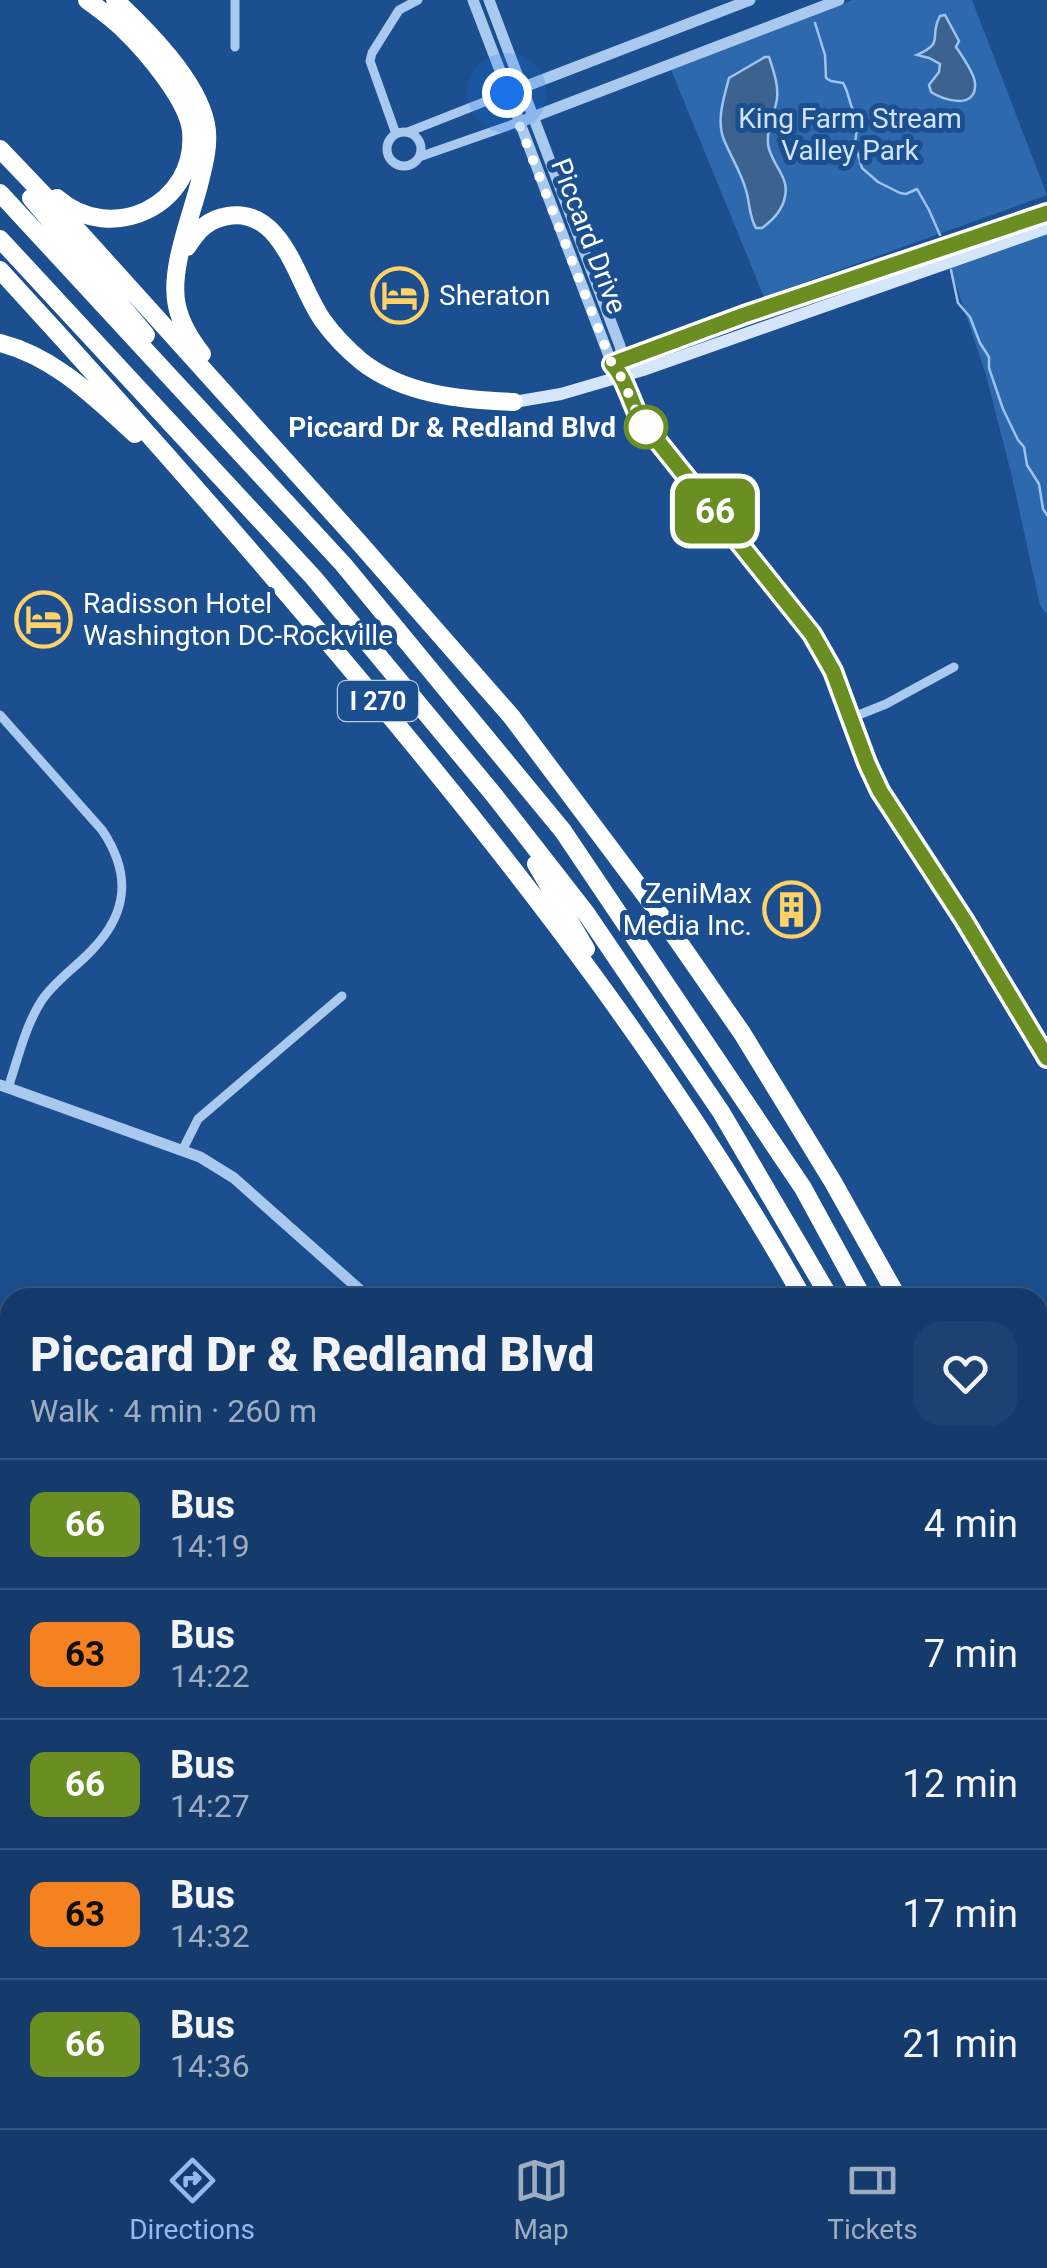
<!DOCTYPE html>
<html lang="en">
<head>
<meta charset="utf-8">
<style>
  body { margin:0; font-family:Roboto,sans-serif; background:#1d4271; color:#f1f3f6; height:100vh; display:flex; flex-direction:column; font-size:38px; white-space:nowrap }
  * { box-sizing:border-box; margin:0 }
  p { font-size:32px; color:#9dadc1 }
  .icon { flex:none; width:55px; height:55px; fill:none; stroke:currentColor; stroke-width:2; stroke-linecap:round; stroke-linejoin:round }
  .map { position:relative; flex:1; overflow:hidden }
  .sheet { position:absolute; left:0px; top:1288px; width:1048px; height:842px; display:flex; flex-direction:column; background:#143b6b; border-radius:30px 30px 0 0; box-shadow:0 10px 40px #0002,0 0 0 2px #33557e }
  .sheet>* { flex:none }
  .badge { padding:0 20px; border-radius:15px; font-size:35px; line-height:65px }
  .you { position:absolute; width:50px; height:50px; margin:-25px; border:8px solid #fff; border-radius:50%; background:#1a73e8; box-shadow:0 0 0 15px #1a73e833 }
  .map>.badge { position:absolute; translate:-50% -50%; box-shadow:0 0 0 5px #fff }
  .round { display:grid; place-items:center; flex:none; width:105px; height:105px; border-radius:30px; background:#1d4271 }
  .summary { display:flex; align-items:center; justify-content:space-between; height:170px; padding:0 30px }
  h1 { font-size:48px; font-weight:800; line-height:75px }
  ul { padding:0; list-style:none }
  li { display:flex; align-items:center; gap:30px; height:130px; padding:0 30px; border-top:2px solid #33557e }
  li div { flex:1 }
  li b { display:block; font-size:38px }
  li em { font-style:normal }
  li .badge { min-width:110px; font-weight:700; text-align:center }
  .tabs { display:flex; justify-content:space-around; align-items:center; height:140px; border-top:2px solid #33557e; background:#143b6b; font-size:28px; color:#9dadc1 }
  .tabs a { display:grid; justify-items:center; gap:5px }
  .tabs .active { color:#90b9f0 }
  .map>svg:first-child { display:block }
  .green { fill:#2e69ad }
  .water { fill:#3c6290; stroke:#9cc4f0; stroke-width:2.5 }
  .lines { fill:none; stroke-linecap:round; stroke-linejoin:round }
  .stream { stroke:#9cc4f0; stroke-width:2.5 }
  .minor { stroke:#a9c9ee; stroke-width:9 }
  .tertiary { stroke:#a9c9ee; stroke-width:11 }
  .secondary { stroke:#d6e6fa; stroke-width:12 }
  .primary { stroke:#f0f6ff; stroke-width:14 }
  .motorway { stroke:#fff; stroke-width:18 }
  .line-casing { stroke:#fff; stroke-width:22 }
  .line { stroke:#6b8e23; stroke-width:15 }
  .walk { stroke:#fff; stroke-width:10; stroke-dasharray:0 18 }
  .stop-dot { fill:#fff; stroke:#6b8e23; stroke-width:5 }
  .labels { text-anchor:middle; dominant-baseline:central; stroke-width:10; stroke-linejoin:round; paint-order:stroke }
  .shield { fill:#1b4f8f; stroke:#bbcadd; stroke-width:2.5 }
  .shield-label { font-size:25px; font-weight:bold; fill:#fff }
  .park-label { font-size:28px; fill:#cfe3fa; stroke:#1b4f8f }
  .street-label { font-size:28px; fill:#fff; stroke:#1b4f8f }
  .poi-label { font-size:28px; fill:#fff; stroke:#1b4f8f; text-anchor:start }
  .stop-label { font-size:28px; font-weight:bold; fill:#fff; stroke:#1b4f8f; text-anchor:end }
</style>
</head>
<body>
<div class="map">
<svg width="1047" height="2128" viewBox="0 0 1047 2128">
  <rect width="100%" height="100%" fill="#1b4f8f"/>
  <path class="green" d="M853 0H972L1047 195 764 297 670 67Z
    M1047 228V615L1040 605 1012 477 986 375 948 261Z
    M10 1815V2120H407V2128H0V1821Z"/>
  <path class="water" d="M945 15 959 41 956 47C961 54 975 75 975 83 977 110 944 101 931 92L929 85 939 72 940 64 929 58 917 55C946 42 928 38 940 16Z
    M765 57H769C774 72 780 89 776 104 772 119 767 129 768 144 770 163 790 177 785 196 783 210 773 220 762 228H756C749 217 750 203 746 190 741 172 731 157 724 140 716 121 724 97 729 78Z"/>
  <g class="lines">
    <path class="stream" d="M815 23 825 55 826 78 831 81 843 83C850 94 849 108 858 119L855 144 862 168 878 182 900 193 906 194 917 189 929 210 940 235
      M951 270 958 303 970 317 980 343 989 357V368L1003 409 1018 440 1024 447 1027 465 1039 484 1043 509 1047 515
      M0 2112 10 2115
      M35 2120 126 2128"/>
    <path class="minor" d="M235 47V0
      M408 132 507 93
      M387 149a17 17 0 1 1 34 0a17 17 0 1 1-34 0Z
      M396 134 370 61 372 53 399 10 418 0
      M419 157 519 122
      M0 715 102 830C131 873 129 912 92 950 75 968 56 980 42 1000 25 1026 18 1059 8 1088
      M851 718 886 704 954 667
      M183 1149 198 1119 342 996"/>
    <path class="tertiary" d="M473 0 604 343 612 364 616 368
      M489 0 620 346C623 357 621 368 624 380 627 394 633 406 640 419L812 635 833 671 867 763 880 791 964 920 1047 1058
      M516 90 750 0
      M525 120 839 0
      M0 1085 200 1157 234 1178 369 1298
      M0 1792 10 1786
      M0 1808 10 1802
      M767 2128 768 2120"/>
    <path class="secondary" d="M612 364 745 315 1047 213
      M514 402 561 394 643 370 1047 228
      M1038 1497 1047 1492
      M1038 1514 1047 1509"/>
    <path class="primary" d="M0 1503 10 1510
      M0 1536 10 1543
      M418 2128 419 2120
      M446 2128V2120"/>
    <path class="motorway" d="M115 0C147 30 197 80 206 124 210 144 204 165 199 185 190 220 169 271 177 306 181 324 191 340 202 354
      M0 149 82 235 356 539 511 716 658 912 742 1033 833 1182 898 1298
      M0 193 343 564 563 831 803 1188 863 1298
      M31 198 146 335
      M57 198C111 246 198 205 191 131 188 100 145 50 123 29 112 18 99 9 87 0
      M0 239 313 577 494 795 586 913 721 1112 830 1298
      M187 247C198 230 208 219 228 216 285 207 298 288 324 322 334 336 348 350 361 361 404 395 462 400 514 402
      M0 270C123 404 243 540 359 679 522 873 678 1076 803 1298
      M0 343C55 357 94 397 135 434
      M536 864 586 949
      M1038 1574 1047 1595
      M1038 1646 1047 1669
      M1038 1737 1047 1760
      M1038 1803 1047 1829"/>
  </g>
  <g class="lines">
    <defs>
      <path id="line" d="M1047 213 744 315 612 364C626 379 630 400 640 419L812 634 833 671 867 763 880 791 964 920 1047 1058"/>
    </defs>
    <use href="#line" class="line-casing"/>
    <use href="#line" class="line"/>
    <path class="walk" d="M507 93 612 364C628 382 630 407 646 427"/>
  </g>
  <defs>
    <symbol id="hotel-ring" viewBox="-11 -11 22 22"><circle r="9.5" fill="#1b4f8f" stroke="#ffd166" stroke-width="1.5"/><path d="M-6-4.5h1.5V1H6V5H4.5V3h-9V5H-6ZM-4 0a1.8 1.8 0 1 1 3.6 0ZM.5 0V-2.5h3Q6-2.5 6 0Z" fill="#ffd166"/></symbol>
    <symbol id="building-ring" viewBox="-11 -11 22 22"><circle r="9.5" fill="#1b4f8f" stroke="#ffd166" stroke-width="1.5"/><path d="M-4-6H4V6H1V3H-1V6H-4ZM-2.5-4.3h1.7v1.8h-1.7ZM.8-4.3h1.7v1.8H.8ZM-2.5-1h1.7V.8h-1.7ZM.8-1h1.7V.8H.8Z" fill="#ffd166"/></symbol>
  </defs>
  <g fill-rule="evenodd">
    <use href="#hotel-ring" x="368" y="264" width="63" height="63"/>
    <use href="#hotel-ring" x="12" y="588" width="63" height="63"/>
    <use href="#building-ring" x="760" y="878" width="63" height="63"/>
  </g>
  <circle class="stop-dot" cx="646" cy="427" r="20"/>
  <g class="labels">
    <rect class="shield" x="338" y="681" width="80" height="40" rx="8"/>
    <g class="shield-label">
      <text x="378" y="701">I 270</text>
    </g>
    <g class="park-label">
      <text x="850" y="118">King Farm Stream<tspan x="850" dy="32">Valley Park</tspan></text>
    </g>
    <g class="street-label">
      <text transform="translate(589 236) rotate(69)">Piccard Drive</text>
    </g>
    <g class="poi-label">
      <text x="439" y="295">Sheraton</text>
      <text x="83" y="603">Radisson Hotel<tspan x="83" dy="32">Washington DC-Rockville</tspan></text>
      <text x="752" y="893" text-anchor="end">ZeniMax<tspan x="752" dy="32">Media Inc.</tspan></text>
    </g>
    <g class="stop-label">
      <text x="616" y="427">Piccard Dr &amp; Redland Blvd</text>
    </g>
  </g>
</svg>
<div class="you" style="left:507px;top:93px"></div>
<b class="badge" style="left:715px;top:511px;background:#6b8e23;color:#fff">66</b>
<section class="sheet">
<div class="summary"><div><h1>Piccard Dr &amp; Redland Blvd</h1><p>Walk · 4 min · 260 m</p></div><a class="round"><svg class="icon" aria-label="heart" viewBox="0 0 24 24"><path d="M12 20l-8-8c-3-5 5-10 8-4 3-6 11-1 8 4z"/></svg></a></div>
<ul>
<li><span class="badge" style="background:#6b8e23;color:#fff">66</span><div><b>Bus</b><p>14:19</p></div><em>4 min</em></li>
<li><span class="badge" style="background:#f58220;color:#111">63</span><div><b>Bus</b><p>14:22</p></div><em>7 min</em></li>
<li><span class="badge" style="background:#6b8e23;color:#fff">66</span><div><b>Bus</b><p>14:27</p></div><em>12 min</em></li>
<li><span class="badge" style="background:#f58220;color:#111">63</span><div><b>Bus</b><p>14:32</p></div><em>17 min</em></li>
<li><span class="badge" style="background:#6b8e23;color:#fff">66</span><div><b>Bus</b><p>14:36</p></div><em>21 min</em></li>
</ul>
</section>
</div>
<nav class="tabs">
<a class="active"><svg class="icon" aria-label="directions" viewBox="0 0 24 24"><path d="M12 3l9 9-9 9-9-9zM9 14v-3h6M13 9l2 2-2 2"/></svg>Directions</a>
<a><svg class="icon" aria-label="map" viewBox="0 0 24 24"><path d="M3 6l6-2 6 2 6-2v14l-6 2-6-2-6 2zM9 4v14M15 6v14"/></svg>Map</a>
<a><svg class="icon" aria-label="tickets" viewBox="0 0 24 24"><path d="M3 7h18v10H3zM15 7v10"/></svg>Tickets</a>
</nav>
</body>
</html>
